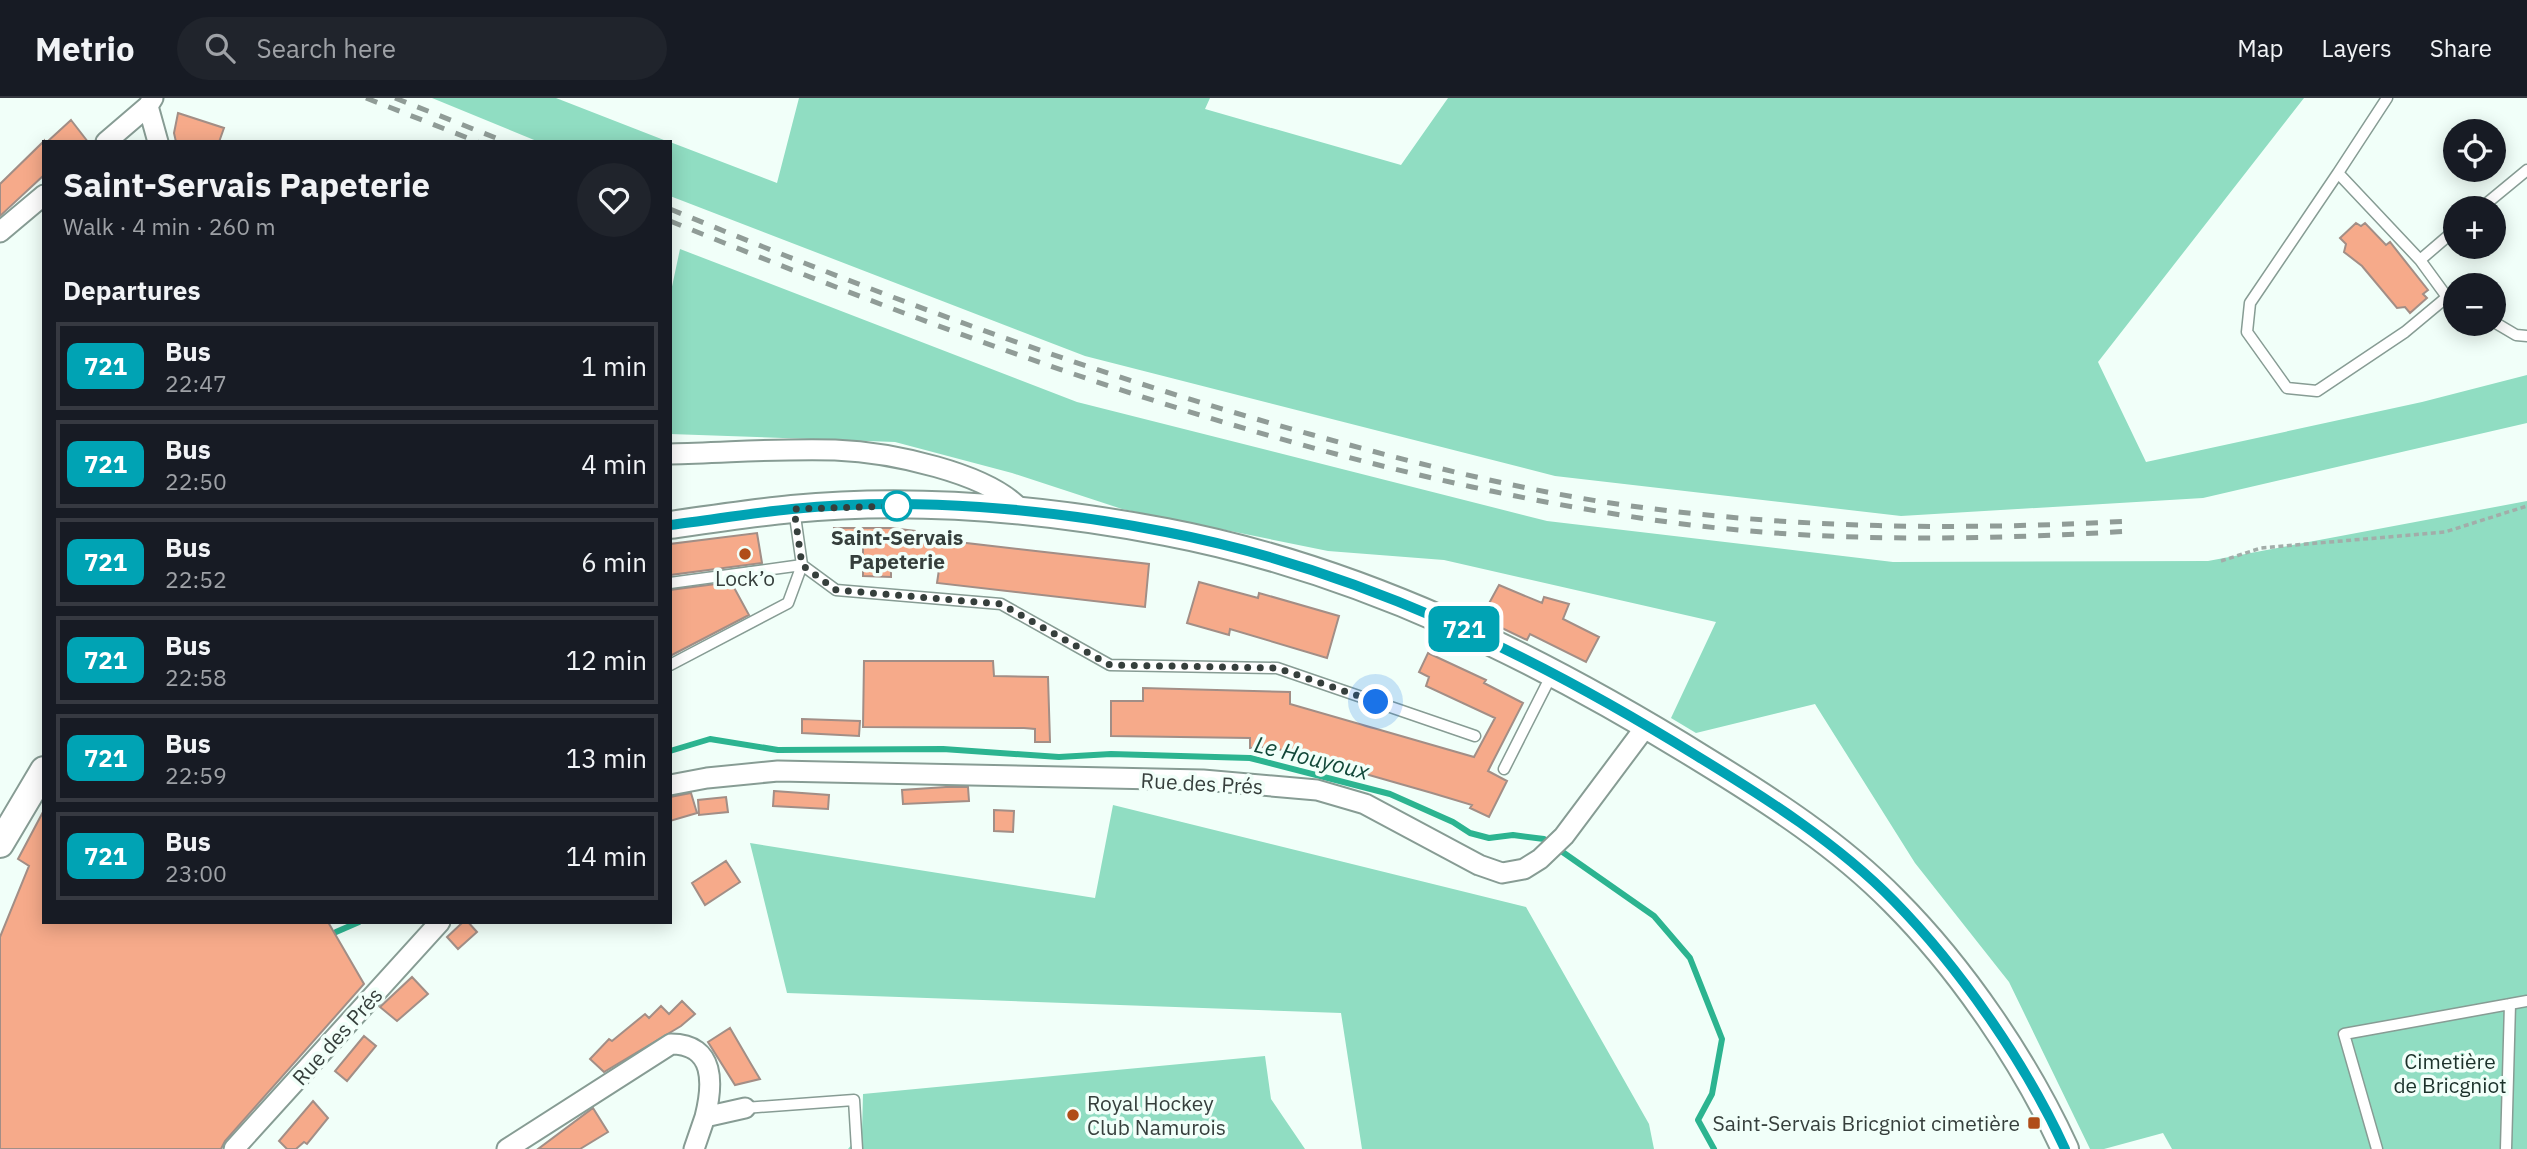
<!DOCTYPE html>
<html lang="en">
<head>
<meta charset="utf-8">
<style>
  body { margin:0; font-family:"IBM Plex Sans",sans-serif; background:#20242c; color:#f1f3f6; height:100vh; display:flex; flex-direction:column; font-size:26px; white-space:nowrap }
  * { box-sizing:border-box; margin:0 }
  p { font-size:23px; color:#9ea1a6 }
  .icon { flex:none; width:38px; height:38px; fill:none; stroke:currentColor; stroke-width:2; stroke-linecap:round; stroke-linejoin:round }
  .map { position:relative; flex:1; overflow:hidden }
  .drawer { position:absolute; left:42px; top:42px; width:630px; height:784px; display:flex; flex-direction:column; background:#171b24; border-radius:0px; box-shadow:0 4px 18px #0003 }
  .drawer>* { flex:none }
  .badge { padding:0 14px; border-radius:10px; font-size:24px; line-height:46px }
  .tools { position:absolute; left:2443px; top:21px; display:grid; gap:14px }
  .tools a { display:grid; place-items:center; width:63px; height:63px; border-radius:50%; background:#171b24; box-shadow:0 4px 18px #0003; font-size:35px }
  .you { position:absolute; width:35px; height:35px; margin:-18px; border:5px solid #fff; border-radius:50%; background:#1a73e8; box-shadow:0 0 0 10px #1a73e833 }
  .map>.badge { position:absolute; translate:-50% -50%; box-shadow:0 0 0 4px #fff }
  h2 { padding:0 21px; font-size:26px; line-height:63px }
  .round { display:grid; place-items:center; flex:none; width:74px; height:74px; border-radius:37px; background:#20242c }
  .overview { display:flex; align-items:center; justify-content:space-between; height:119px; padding:0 21px }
  h1 { font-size:33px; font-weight:800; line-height:52px }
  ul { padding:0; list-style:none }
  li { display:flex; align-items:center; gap:21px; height:88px; margin:0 14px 10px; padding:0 7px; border:4px solid #363941; border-radius:0px }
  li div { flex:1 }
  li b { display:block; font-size:26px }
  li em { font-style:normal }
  li .badge { min-width:77px; font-weight:700; text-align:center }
  header { display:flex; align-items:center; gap:42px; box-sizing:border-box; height:98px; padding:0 35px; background:#171b24; border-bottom:2px solid #363941 }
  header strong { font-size:33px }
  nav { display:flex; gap:38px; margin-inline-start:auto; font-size:24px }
  .search { width:490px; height:63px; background:#20242c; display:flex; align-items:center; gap:18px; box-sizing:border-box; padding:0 24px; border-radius:38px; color:#9ea1a6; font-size:26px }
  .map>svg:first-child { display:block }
  .green { fill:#90ddc2 }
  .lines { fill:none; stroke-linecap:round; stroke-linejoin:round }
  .stream { stroke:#2cb490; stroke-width:6 }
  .building { fill:#f6aa8a; stroke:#a28e86; stroke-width:2 }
  .lane-casing { stroke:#879c94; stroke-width:13 }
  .street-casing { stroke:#879c94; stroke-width:23 }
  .secondary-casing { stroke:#879c94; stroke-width:30 }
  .path { stroke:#a2ada9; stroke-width:3.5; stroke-dasharray:5 3.5; stroke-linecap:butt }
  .lane { stroke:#fff; stroke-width:10 }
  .street { stroke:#fff; stroke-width:19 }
  .secondary { stroke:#fff; stroke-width:26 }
  .rail { stroke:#909c97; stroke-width:5; stroke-dasharray:12 12; stroke-linecap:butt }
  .line-casing { stroke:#fff; stroke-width:16 }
  .line { stroke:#00a3b4; stroke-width:10 }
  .walk { stroke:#363f3c; stroke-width:7; stroke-dasharray:0 12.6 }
  .stop-dot { fill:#fff; stroke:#00a3b4; stroke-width:3.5 }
  .poi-dot { fill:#b04d18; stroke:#f1fff9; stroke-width:2.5 }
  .labels { text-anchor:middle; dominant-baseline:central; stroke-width:7; stroke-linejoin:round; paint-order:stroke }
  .stop-label { font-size:21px; font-weight:bold; fill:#363f3c; stroke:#f1fff9 }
  .poi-label { font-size:21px; fill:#363f3c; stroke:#f1fff9 }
  .street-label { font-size:21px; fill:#363f3c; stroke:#f1fff9 }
  .park-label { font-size:21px; fill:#1c322b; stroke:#f1fff9 }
  .water-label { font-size:23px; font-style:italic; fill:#124839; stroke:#f1fff9 }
</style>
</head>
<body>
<header>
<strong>Metrio</strong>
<div class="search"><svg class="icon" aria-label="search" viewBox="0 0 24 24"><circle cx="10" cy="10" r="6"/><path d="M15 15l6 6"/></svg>Search here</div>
<nav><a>Map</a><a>Layers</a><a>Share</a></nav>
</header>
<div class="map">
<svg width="2527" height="1051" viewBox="0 0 2527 1051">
  <rect width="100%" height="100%" fill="#f1fff9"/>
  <path class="green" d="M432 0H556L669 44H539Z
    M799 0H1210L1205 11 1401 67 1448 0H2304L2098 264 2146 364 2422 304 2527 277V325L2203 400 1901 418 1555 378 1085 258 670 98V44L777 85Z
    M680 151 1077 304 1547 423 1893 464 2208 463 2527 403V1051H2172L2163 1035 2104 1051H2090L2009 884 1915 765 1815 606 1696 635 1671 620 1716 524 1444 462 1328 453 1122 411 1012 375 895 344 670 336V198Z
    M1113 707 1526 809 1649 1026 1654 1051H1362L1341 915 787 895 750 745 1095 800Z
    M1265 958 1271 1001 1305 1051H848L862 1034 863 996Z"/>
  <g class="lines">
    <path class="stream" d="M670 653 710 641 778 652 943 651 1059 659 1111 656 1250 660 1390 696 1453 724 1470 735 1489 740 1513 737 1544 741 1654 818 1690 860 1722 941 1712 996 1698 1022 1714 1051
      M336 834 359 824"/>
  </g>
  <path class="building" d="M178 15 224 30 219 44H176L174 35Z
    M71 22 88 44H47Z
    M44 43V77L0 118V86Z
    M2356 125 2361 128 2365 125 2386 147 2390 144 2428 192 2423 196 2427 200 2410 215 2405 209 2397 210 2362 168 2344 154 2346 146 2340 140Z
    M834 430H891L915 433V439L1149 466 1145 509 937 485 940 465 891 464V479L863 478V445L835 446Z
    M757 435 762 465 670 477V446Z
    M731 484 749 517 670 558V492Z
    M1199 484 1258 500 1259 495 1339 518 1327 560 1230 531 1229 537 1187 525Z
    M1499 487 1542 505 1544 499 1569 506 1563 521 1599 539 1586 564 1530 536 1527 542 1481 520Z
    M1428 555 1486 582 1484 585 1523 605 1488 673 1507 683 1489 719 1470 710 1472 707 1432 695 1271 649 1250 650V640L1111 638V603H1143V590L1290 594V606L1474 659 1495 620 1426 588 1429 579 1419 574Z
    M864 563H993L994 578 1048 579 1050 644H1035V631L1024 630 863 629Z
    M802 621 860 623 859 638 802 635Z
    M946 689H968L969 703 903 706 902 692Z
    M774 693 829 697 828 711 773 708Z
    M691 695 697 715 670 723V699Z
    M726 699 728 714 699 717 698 702Z
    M44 712V824H328L364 886 225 1043 221 1051H0V839L29 768 18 761Z
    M994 712 1014 713 1013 734 994 733Z
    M726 763 740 784 705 807 692 785Z
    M463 824H468L477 834 458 851 447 839Z
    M412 879 428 896 397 923 380 909Z
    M682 903 695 916 681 928 604 974 590 961 609 941 612 943 645 916 649 920 661 908 669 916Z
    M730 930 751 966 760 981 735 987 708 944Z
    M364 938 376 948 347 983 335 973Z
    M313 1003 328 1020 307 1046 304 1044 296 1051H287L279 1043Z
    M593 1010 608 1034 580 1051H538Z"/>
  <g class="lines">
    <defs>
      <path id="lane" d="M2387 0 2338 75 2420 162 2447 199 2455 203
        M2338 75 2250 205 2247 234 2287 290 2317 293 2405 234 2447 199
        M2481 110 2527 72
        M2420 162 2455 132
        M2494 224 2516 237 2527 238
        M794 411 802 467 836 492 1001 506 1110 567 1277 570 1475 638
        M670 485 802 467 788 505 670 567
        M1504 671 1551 578
        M745 1010 854 1002 857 1051
        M2377 1051 2344 936 2527 903
        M2506 1051 2510 906"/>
      <path id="street" d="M153 0 148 8 158 44
        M106 44 148 8
        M0 134 44 97
        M670 356C725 355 781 350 835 352 887 354 990 374 1023 414
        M670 687 707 680 778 673 1203 682 1317 692 1365 706 1479 767 1502 775 1524 771 1540 761 1564 738 1647 627
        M234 1051 440 824
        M507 1051 671 946C716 946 713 987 705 1019
        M694 1051 705 1019 745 1010"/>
      <path id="secondary" d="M670 427C711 421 751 415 792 411 915 399 1045 411 1166 434 1360 471 1538 559 1704 662 1771 703 1839 747 1894 803 1962 871 2025 964 2065 1051
        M0 746 44 672"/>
    </defs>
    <use href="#lane" class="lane-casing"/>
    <use href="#street" class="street-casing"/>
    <use href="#secondary" class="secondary-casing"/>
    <path class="path" d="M2221 463 2261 450 2445 434 2527 408"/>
    <use href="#lane" class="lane"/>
    <use href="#street" class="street"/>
    <use href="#secondary" class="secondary"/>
    <path class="rail" d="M366 0 478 44
      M395 0 506 44
      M670 111C881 198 1094 277 1313 337 1425 368 1539 397 1654 411 1813 431 1970 432 2130 423
      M670 123C985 251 1309 371 1647 421 1807 445 1969 443 2131 433"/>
  </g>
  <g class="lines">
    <defs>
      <path id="line" d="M670 427C711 422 751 415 792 411 914 399 1046 410 1166 434 1357 471 1532 556 1697 658 1766 700 1837 745 1894 803 1960 870 2026 966 2065 1051"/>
    </defs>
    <use href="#line" class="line-casing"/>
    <use href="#line" class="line"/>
    <path class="walk" d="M897 408 794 411 802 467 836 492 1001 506 1110 567 1277 570 1376 604"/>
  </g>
  <circle class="stop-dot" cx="897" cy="408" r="14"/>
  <g class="poi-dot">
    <circle cx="745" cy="456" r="7"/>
    <circle cx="1073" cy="1017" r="7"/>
    <rect x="2027" y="1018" width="14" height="14" rx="3.5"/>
  </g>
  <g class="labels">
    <g class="stop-label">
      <text x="897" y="439">Saint-Servais<tspan x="897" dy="24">Papeterie</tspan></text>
    </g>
    <g class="poi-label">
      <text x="745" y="480">Lock’o</text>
      <text x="1087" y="1005" text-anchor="start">Royal Hockey<tspan x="1087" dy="24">Club Namurois</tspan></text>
      <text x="2020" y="1025" text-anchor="end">Saint-Servais Bricgniot cimetière</text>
    </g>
    <g class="street-label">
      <text transform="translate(1202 685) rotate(3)">Rue des Prés</text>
      <text transform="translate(337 938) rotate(-48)">Rue des Prés</text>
    </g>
    <g class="park-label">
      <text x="2450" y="963">Cimetière<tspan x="2450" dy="24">de Bricgniot</tspan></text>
    </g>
    <g class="water-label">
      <text transform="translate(1312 659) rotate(14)">Le Houyoux</text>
    </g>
  </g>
</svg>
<div class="tools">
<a><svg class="icon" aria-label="locate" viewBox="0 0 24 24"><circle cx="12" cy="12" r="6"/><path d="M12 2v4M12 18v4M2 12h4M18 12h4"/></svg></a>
<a>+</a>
<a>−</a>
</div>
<div class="you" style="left:1376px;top:604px"></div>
<b class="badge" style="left:1464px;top:531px;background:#00a3b4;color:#fff">721</b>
<section class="drawer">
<div class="overview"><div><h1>Saint-Servais Papeterie</h1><p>Walk · 4 min · 260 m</p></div><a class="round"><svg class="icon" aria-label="heart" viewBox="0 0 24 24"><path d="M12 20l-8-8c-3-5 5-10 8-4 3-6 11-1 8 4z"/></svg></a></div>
<h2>Departures</h2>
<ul>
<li><span class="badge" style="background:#00a3b4;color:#fff">721</span><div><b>Bus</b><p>22:47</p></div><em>1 min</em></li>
<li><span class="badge" style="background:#00a3b4;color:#fff">721</span><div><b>Bus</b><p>22:50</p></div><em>4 min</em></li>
<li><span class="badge" style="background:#00a3b4;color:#fff">721</span><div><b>Bus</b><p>22:52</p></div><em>6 min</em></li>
<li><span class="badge" style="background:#00a3b4;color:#fff">721</span><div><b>Bus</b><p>22:58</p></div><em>12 min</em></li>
<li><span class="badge" style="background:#00a3b4;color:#fff">721</span><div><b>Bus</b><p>22:59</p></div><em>13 min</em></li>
<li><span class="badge" style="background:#00a3b4;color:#fff">721</span><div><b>Bus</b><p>23:00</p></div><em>14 min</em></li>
</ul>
</section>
</div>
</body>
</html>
